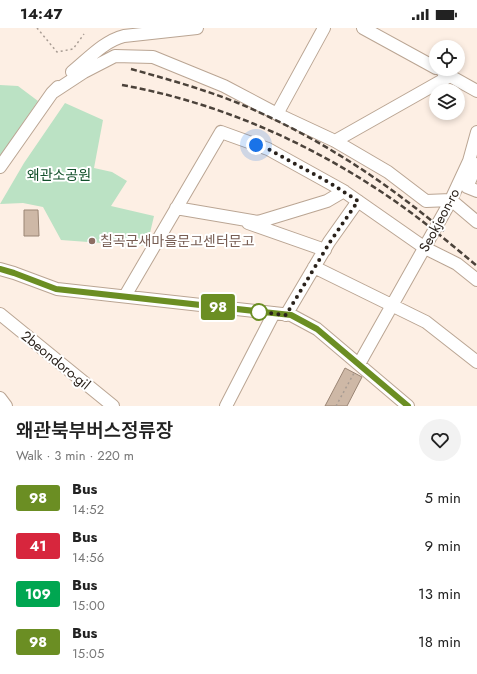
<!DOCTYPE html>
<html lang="en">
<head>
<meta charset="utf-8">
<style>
  body { margin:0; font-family:Jost,"Noto Sans KR",sans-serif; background:#f2f2f2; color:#222; height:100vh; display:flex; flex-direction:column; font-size:15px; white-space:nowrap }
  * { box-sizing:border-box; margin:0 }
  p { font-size:13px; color:#767676 }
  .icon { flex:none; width:22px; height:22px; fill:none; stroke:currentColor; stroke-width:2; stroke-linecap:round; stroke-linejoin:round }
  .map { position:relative; height:378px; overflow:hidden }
  .drawer { display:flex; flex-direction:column; background:#fff; flex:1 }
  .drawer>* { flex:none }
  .badge { padding:0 8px; border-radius:3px; font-size:14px; line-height:26px }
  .fabs { position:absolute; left:429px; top:12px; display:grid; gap:8px }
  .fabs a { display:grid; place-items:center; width:36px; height:36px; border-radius:50%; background:#fff; box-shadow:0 2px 6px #0003; font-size:20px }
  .you { position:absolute; width:20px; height:20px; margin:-10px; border:3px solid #fff; border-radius:50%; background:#1a73e8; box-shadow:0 0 0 6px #1a73e833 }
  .map>.badge { position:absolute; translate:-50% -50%; box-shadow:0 0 0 2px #fff }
  .round { display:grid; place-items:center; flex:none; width:42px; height:42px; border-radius:21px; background:#f2f2f2 }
  .summary { display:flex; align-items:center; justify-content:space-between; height:68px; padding:0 16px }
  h1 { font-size:19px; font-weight:600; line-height:30px }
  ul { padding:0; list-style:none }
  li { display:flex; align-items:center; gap:12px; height:48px; padding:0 16px }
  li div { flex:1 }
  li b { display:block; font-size:15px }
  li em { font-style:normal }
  li .badge { min-width:44px; font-weight:700; text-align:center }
  .status { display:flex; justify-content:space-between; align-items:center; height:28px; padding:0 20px; background:#fff; direction:ltr }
  .status svg { height:11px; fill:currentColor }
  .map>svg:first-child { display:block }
  .green { fill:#bbe2c4 }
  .building { fill:#ceb8a6; stroke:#9a8574 }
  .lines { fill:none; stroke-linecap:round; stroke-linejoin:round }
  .minor-casing { stroke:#baa593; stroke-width:14 }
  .path { stroke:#a89c93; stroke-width:1.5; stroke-dasharray:2 3; stroke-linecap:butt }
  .minor { stroke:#fff; stroke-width:12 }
  .rail { stroke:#4b423a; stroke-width:2.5; stroke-dasharray:6 3; stroke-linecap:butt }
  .line-casing { stroke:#fff; stroke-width:9 }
  .line { stroke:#6b8e23; stroke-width:6 }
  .walk { stroke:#2a221b; stroke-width:4; stroke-dasharray:0 7.2 }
  .education-dot { fill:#8d6e63; stroke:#fff; stroke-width:1.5 }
  .stop-dot { fill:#fff; stroke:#6b8e23; stroke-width:2 }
  .labels { text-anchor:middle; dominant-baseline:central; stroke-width:4; stroke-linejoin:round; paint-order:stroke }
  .park-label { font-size:14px; fill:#13502b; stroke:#fff }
  .street-label { font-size:14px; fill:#2a221b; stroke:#fff }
  .education-label { font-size:14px; fill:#785e54; stroke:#fff; text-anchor:start }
</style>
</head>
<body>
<div class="status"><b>14:47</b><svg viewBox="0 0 49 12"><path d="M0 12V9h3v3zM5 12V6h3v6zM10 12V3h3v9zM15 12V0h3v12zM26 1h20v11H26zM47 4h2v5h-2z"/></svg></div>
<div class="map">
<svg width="477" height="378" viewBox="0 0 477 378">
  <rect width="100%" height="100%" fill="#fdefe4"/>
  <path class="green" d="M0 57 18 58 38 73 0 128Z
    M65 75 103 92 94 140 112 144 127 153 111 178 154 188 150 205 142 218 61 212 43 179 23 175 0 176 24 135Z"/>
  <path class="building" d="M24 182H38L39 208H24Z
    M345 340 362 349 347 378H325Z"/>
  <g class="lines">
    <defs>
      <path id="minor" d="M363 0 436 40
        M72 44C88 31 104 13 124 8L197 0
        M443 44 477 63
        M52 65 84 44 115 28 153 29 224 58 277 86 335 113 388 144 426 173 451 172 477 194
        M277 86 324 0
        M335 113 450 48
        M477 136 467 159 477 163
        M0 139 52 65 58 59
        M176 180 258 194 327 173 344 163
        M248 195 325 222
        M314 239 426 294 477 334
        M0 241 14 245 57 261 291 287 317 301 408 378
        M125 268 221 104 268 121 342 162 425 220 457 236 477 252
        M0 286 113 378
        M286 287 329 214 358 173
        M359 336 449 176 469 133 477 104
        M0 370 6 378
        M226 378 274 285"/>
    </defs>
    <use href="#minor" class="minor-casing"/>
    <path class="path" d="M37 0 57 24 73 21 84 6
      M336 378 354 345"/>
    <use href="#minor" class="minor"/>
    <path class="rail" d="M131 41C167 51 203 61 238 75 314 107 381 150 444 203
      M122 57C222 75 317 118 399 176 426 195 452 217 477 238"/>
  </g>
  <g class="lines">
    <defs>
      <path id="line" d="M0 241 14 245 56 261 291 287 317 301 408 378"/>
    </defs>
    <use href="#line" class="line-casing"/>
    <use href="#line" class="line"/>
    <path class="walk" d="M256 117 268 121 330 155 358 173 330 214 286 287 259 284"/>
  </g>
  <circle class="education-dot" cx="92" cy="213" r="4"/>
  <circle class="stop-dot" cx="259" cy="284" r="8"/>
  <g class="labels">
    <g class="park-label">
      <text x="59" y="147">왜관소공원</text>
    </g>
    <g class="street-label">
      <text transform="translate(439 192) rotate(-62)">Seokjeon-ro</text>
      <text transform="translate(56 332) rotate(39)">2beondoro-gil</text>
    </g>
    <g class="education-label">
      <text x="100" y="213">칠곡군새마을문고센터문고</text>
    </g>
  </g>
</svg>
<div class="fabs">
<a><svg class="icon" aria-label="locate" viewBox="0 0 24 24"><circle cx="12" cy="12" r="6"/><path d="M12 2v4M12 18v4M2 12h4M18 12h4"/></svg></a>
<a><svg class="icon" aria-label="layers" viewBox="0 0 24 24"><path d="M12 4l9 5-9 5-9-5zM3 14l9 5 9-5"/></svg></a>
</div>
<div class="you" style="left:256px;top:117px"></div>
<b class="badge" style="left:218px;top:279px;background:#6b8e23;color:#fff">98</b>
</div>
<section class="drawer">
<div class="summary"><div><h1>왜관북부버스정류장</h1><p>Walk · 3 min · 220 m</p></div><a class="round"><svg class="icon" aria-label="heart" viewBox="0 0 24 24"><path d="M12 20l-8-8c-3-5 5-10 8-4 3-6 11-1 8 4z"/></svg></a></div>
<ul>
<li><span class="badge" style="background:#6b8e23;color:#fff">98</span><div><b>Bus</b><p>14:52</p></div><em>5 min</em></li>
<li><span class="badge" style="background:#d7263d;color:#fff">41</span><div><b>Bus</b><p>14:56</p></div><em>9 min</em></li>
<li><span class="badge" style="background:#00a651;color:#fff">109</span><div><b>Bus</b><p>15:00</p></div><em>13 min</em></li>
<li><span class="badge" style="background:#6b8e23;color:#fff">98</span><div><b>Bus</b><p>15:05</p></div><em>18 min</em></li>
</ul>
</section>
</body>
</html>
